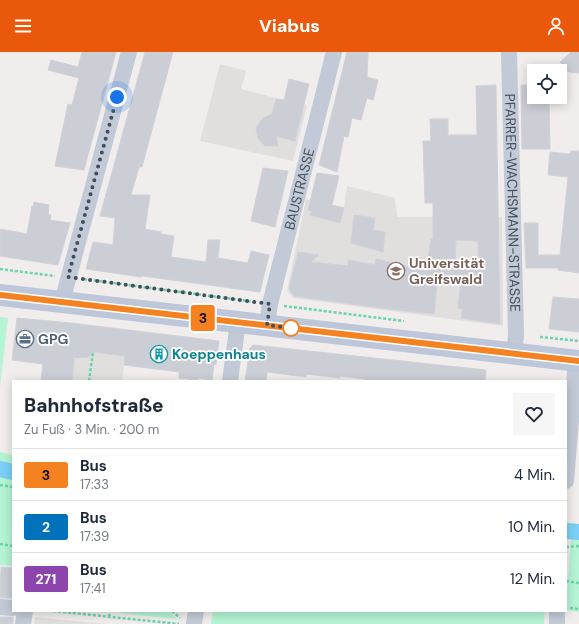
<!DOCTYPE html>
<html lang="de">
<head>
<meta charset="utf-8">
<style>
  body { margin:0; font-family:"DM Sans",sans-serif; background:#f6f6f7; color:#1f2937; height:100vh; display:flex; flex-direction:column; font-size:15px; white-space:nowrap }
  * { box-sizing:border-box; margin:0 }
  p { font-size:13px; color:#747a83 }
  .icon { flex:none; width:22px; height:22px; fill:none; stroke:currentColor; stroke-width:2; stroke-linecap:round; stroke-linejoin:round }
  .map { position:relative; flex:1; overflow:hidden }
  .drawer { position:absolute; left:12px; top:328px; width:555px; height:232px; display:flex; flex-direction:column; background:#fff; border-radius:0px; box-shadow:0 2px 10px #0003 }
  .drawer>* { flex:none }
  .badge { padding:0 8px; border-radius:3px; font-size:14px; line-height:26px }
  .tools { position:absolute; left:527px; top:12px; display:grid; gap:8px }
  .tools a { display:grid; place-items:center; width:40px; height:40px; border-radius:0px; background:#fff; box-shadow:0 2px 10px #0003; font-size:20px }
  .you { position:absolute; width:20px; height:20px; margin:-10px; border:3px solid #fff; border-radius:50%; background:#1a73e8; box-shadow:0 0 0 6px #1a73e833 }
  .map>.badge { position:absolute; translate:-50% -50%; box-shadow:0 0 0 2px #fff }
  .round { display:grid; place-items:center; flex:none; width:42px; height:42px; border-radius:0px; background:#f6f6f7 }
  .head { display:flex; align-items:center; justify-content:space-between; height:68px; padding:0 12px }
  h1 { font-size:19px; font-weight:800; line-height:30px }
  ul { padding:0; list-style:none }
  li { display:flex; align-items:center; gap:12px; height:52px; padding:0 12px; border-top:1px solid #e0e1e3 }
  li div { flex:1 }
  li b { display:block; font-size:15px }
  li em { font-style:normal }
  li .badge { min-width:44px; font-weight:700; text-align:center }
  header { display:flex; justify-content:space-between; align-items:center; height:52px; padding:0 12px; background:#ea580c; color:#fff; font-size:18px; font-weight:800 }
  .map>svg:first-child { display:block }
  .education { fill:#e1dede }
  .green { fill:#b5f4d4 }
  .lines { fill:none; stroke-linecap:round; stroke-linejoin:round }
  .canal { stroke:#7ccff6; stroke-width:16 }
  .building { fill:#cbced5; stroke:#d0d2d9; fill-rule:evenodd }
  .path { stroke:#69d5ac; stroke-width:2.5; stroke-dasharray:3 2; stroke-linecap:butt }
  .street { stroke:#c1cad6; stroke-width:16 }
  .secondary { stroke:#bdc7d9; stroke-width:22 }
  .line-casing { stroke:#fff; stroke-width:9 }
  .line { stroke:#f58220; stroke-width:6 }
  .walk { stroke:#434e5c; stroke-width:4; stroke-dasharray:0 7.2 }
  .stop-dot { fill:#fff; stroke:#f58220; stroke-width:2 }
  .labels { text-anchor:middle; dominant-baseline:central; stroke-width:3.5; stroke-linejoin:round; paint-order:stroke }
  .street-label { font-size:14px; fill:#434e5c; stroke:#fff }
  .education-label { font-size:14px; font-weight:bold; fill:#785e54; stroke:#fff; text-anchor:start }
  .service-label { font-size:14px; font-weight:bold; fill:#4e5e75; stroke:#fff; text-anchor:start }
  .culture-label { font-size:14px; font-weight:bold; fill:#0d838f; stroke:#fff; text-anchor:start }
</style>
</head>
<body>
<header><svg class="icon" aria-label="menu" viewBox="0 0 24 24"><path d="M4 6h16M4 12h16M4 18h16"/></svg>Viabus<svg class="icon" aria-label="person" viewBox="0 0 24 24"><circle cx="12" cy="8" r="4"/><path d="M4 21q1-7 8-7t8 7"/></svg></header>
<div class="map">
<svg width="579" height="572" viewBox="0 0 579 572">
  <rect width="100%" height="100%" fill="#f0edec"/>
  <path class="education" d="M220 12 246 19 241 37 307 54 293 109 200 89Z
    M347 134 395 146 397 165H502L503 274 293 246 287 239 306 147 344 156Z
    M65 270 129 278 122 329H55Z
    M35 565 74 569 108 572H34Z"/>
  <path class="green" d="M0 265 8 266 0 335Z
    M0 400 13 403V514L0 513Z
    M572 471 579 472V560L566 558Z
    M122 559H169L177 567 119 561Z
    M213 559H545L544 572H211Z"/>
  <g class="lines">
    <path class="canal" d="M0 417 13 420
      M566 479 579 480"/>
  </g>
  <path class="building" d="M82 0H116L84 118 55 114 68 52 72 53 79 26 48 18 51 8 78 15Z
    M145 0H173L142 115H139L131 143H150L145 177 161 180V182L174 184 171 205 206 210 208 188H220L218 206 248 211 251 199 269 203 260 240 142 224 141 225 86 217 93 190 113 193 115 166 100 164Z
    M347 0H368L367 25 378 28 373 48 367 46 361 68 352 66 348 85 344 84 337 120 319 113Z
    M571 0H579V21L569 20 560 10Z
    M289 27 309 32 295 89 276 84 278 94H265L258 86 256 79 257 74 263 66 272 62 276 47 284 48Z
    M496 33 500 272 461 266 463 257 458 256 461 227 438 224 434 262 388 257 294 244 289 237 298 200 319 203 311 210 348 214V208L375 213 376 207 426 219 431 187H433V151H425L423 89H431L430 67H448V83H477L476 34ZM456 188 478 189 479 213 455 214Z
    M521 33H534V45H549L550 97H522Z
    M571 99H579V221L558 218V216H526L524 171H538V203H560L568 125 548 123 550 100 570 102Z
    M263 116 288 119 275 175 251 169Z
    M317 121 339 124 332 153 344 156 340 171 310 163 312 159 308 158Z
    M34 150 49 153 48 162 51 163 50 168 70 171 58 213 0 204V177L27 182 32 154 33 155Z
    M354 163 375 166 373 178 385 180 383 200 351 191Z
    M553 245 579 247V280L549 277Z
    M17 266 71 271 219 289 216 313 214 312 212 328 199 326 198 328 179 326V320L124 313 125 304 94 300 87 306 74 305 72 329H41L43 312 12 308Z
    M253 293 486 318 485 329H371V328L340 324V326L306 322V325L267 320 266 329H245L250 296Z
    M1 515 13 516V546H0Z
    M0 565H13V572H0Z"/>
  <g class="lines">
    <path class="path" d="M0 217 55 224
      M84 227 255 250
      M284 254 404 269
      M540 285 579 289
      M89 329 93 300
      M0 433 13 435
      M0 492 13 494
      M566 495 579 494
      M566 529 579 531
      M570 556 579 557
      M53 559 179 572
      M172 559 180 566
      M109 565 110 559"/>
    <g class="street">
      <path id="s1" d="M509 0 516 283 514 302"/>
      <path d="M62 250 129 0"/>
      <path id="s2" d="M267 273 270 252 334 0"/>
      <path d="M230 329 238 270"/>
      <path d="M566 429 576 309"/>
      <path d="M0 555 13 556"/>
      <path d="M23 572 25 559"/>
      <path d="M194 572 196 559"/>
      <path d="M557 572V559"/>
    </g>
    <path class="secondary" d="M0 243 579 309"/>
  </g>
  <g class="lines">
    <defs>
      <path id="line" d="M0 243 579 309"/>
    </defs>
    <use href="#line" class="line-casing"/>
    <use href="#line" class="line"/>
    <path class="walk" d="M117 45 68 225 270 252 267 273 296 277 291 276"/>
  </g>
  <defs>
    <symbol id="university-ring" viewBox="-11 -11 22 22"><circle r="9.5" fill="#fff" stroke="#8d6e63" stroke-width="1.5"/><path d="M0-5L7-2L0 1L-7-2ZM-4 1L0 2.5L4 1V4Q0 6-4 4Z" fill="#8d6e63"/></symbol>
    <symbol id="office-ring" viewBox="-11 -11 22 22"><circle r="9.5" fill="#fff" stroke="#5c6f8a" stroke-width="1.5"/><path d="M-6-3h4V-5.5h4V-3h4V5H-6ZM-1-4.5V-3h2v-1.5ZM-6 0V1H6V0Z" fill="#5c6f8a"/></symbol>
    <symbol id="building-ring" viewBox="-11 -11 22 22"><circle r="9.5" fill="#fff" stroke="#0f9aa8" stroke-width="1.5"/><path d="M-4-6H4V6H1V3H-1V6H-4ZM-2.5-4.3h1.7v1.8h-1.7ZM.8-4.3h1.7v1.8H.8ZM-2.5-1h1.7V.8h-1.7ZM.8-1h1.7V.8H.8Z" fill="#0f9aa8"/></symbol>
  </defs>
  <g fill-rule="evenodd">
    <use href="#university-ring" x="386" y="209" width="20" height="20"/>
    <use href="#office-ring" x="15" y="277" width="20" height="20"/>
    <use href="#building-ring" x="149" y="292" width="20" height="20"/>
  </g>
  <circle class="stop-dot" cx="291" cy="276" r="8"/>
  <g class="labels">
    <g class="street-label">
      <text stroke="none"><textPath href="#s2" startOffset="140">BAUSTRASSE</textPath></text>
      <text stroke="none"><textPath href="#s1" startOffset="151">PFARRER-WACHSMANN-STRASSE</textPath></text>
    </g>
    <g class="education-label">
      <text x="409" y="211">Universität<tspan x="409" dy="16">Greifswald</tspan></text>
    </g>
    <g class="service-label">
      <text x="38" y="287">GPG</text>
    </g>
    <g class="culture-label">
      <text x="172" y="302">Koeppenhaus</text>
    </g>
  </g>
</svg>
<div class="tools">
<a><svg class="icon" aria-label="locate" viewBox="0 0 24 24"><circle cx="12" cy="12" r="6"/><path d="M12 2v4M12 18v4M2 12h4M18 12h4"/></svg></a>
</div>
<div class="you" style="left:117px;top:45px"></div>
<b class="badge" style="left:203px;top:266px;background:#f58220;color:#111">3</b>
<section class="drawer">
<div class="head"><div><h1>Bahnhofstraße</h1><p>Zu Fuß · 3 Min. · 200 m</p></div><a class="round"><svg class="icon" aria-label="heart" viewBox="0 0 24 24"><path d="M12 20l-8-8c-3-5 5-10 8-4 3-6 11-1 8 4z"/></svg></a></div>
<ul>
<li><span class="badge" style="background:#f58220;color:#111">3</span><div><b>Bus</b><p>17:33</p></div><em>4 Min.</em></li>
<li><span class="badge" style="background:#0072bc;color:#fff">2</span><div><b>Bus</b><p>17:39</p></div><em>10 Min.</em></li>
<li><span class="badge" style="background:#8e44ad;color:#fff">271</span><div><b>Bus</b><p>17:41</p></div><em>12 Min.</em></li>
</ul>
</section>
</div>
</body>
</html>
